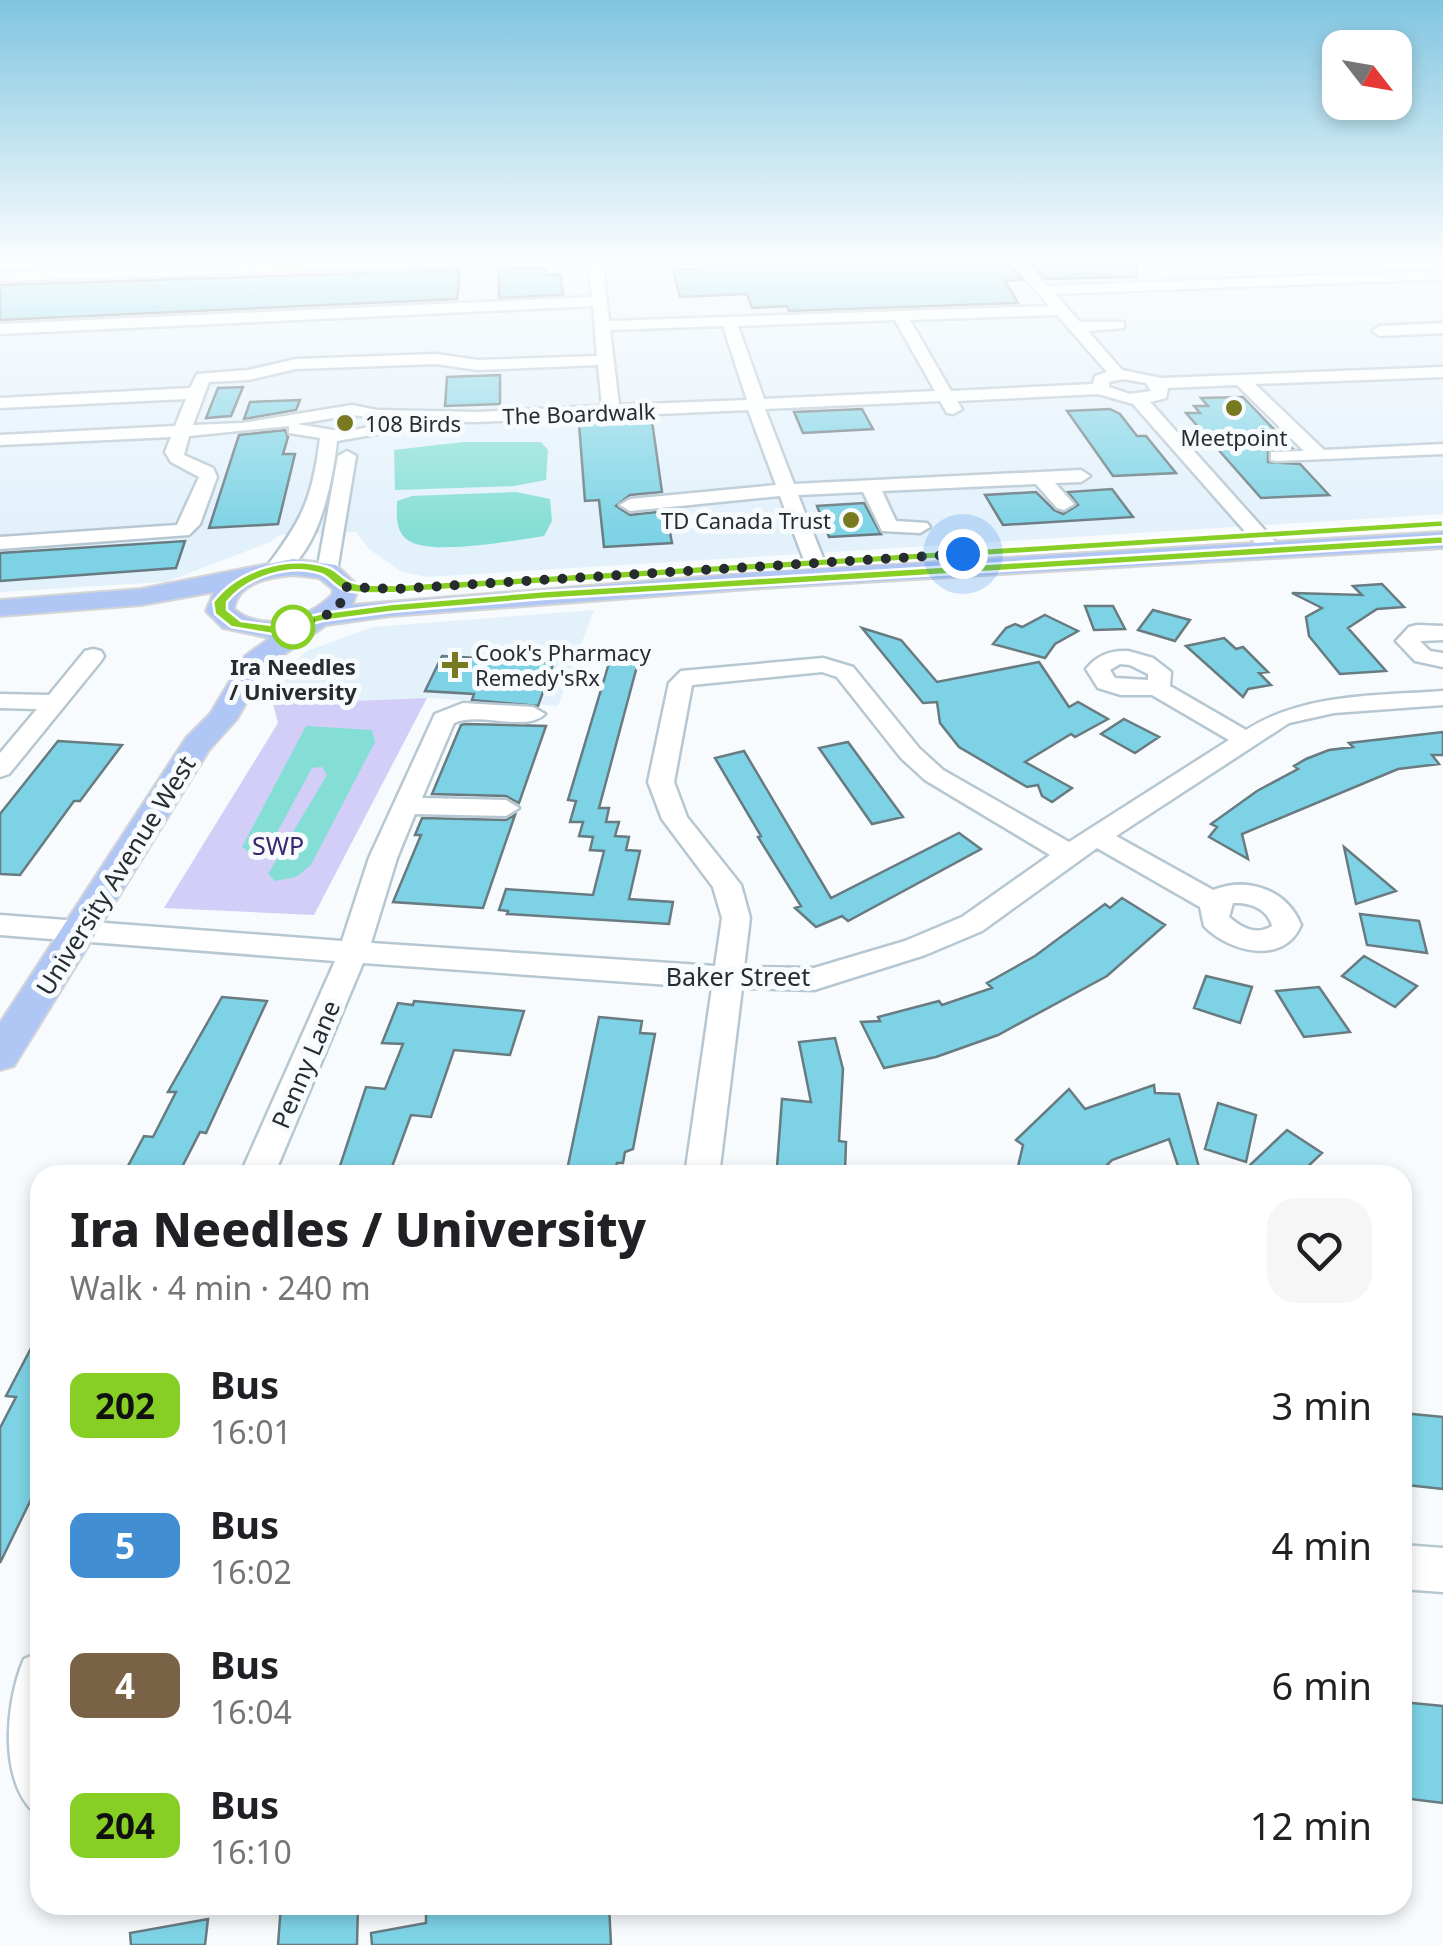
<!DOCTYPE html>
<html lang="en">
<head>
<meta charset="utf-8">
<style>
  body { margin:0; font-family:"Noto Sans",sans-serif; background:#f6f6f6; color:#202124; height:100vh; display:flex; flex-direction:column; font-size:38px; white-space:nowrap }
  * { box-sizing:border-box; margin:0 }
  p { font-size:32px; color:#757577 }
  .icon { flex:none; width:55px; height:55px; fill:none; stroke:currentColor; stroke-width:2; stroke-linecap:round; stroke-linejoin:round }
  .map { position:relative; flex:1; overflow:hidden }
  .details { position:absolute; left:30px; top:1165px; width:1382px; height:750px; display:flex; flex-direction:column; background:#fff; border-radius:30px; box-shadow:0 5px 15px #0003 }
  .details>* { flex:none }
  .badge { padding:0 20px; border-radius:15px; font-size:35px; line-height:65px }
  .needle { width:65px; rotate:121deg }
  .buttons { position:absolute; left:1322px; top:30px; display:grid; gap:20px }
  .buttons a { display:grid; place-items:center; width:90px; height:90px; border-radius:20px; background:#fff; box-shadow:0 5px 15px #0003; font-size:50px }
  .you { position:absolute; width:50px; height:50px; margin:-25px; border:8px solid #fff; border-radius:50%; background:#1a73e8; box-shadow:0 0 0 15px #1a73e833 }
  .map>.badge { position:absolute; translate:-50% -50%; box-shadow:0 0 0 5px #fff }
  .round { display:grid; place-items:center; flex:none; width:105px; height:105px; border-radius:30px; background:#f6f6f6 }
  .headline { display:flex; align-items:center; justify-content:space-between; height:170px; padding:0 40px }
  h1 { font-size:48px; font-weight:800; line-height:75px }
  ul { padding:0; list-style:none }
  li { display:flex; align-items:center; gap:30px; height:140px; padding:0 40px }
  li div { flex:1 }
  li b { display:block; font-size:38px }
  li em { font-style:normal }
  li .badge { min-width:110px; font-weight:700; text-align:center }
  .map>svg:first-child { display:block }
  .built { fill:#e3f1fb }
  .green { fill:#d3cef8 }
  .water { fill:#85ded5 }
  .building { fill:#7dd3e5; stroke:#687b80; stroke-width:2.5 }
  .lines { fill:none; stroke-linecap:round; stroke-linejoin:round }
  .minor-casing { stroke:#b7c7d2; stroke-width:5 }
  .major-casing { stroke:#d4d5d6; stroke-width:4 }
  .minor { fill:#fff; fill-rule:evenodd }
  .major { fill:#b0c6f5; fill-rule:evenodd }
  .line { fill:#87cf25; stroke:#fff; stroke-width:2.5 }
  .walk { stroke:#262c30; stroke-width:10; stroke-dasharray:0 18 }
  .poi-dot { fill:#787a21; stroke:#f7fbfd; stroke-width:4 }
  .stop-dot { fill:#fff; stroke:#87cf25; stroke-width:5 }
  .labels { text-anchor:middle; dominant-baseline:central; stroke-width:10; stroke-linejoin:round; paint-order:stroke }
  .far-street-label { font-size:22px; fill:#262c30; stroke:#f7fbfd }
  .far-poi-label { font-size:22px; fill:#262c30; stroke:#f7fbfd; text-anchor:start }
  .far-stop-label { font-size:22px; font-weight:bold; fill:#262c30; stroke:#f7fbfd }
  .park-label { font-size:25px; fill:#38276d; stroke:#f7fbfd }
  .street-label { font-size:25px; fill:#262c30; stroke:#f7fbfd }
</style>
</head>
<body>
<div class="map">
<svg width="1443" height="1945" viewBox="0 0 1443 1945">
  <rect width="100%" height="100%" fill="#f7fbfd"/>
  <path class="built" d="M395 259H1443V514L428 577 402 572 369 549 356 532 279 535 270 542 166 582 0 592V273Z
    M594 610 558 706 427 698 273 704 292 664 307 651 373 627Z"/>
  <path class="green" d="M0 259H395L0 273Z
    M427 698 314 915 164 908 278 723 273 704Z"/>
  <path class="water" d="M463 442H541L548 450 546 480 514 486 395 490 394 450Z
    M516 492 550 499 552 521 544 536C516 540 425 558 405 538 395 528 397 514 397 501L412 496Z
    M306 726 372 730 375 742 311 865 296 877 275 881 268 874 327 775 322 767 312 768 268 849 250 853 242 847Z"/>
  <path class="building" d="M700 259H1005L1022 280 1005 281 1018 303 789 311 787 306 752 308 747 294 680 297 673 270 703 269Z
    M1028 259H1136V277L1046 279Z
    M543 267 547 275 560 274 563 295 499 298V269Z
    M460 270 457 299 0 320V285Z
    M500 375V404L445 406 447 377Z
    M243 387 231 416 206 418 218 388Z
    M1243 397 1292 448 1268 449V462L1300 464 1329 495 1261 498 1186 413H1200L1194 406H1208L1201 398Z
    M300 400 296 410 244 419 250 402Z
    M862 409 873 429 803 433 794 412Z
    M1110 409 1120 414 1137 436H1146L1176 473 1113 476 1067 411Z
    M652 421 662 492 630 495 616 506 630 515 666 511 672 543 604 547 599 500 585 501 579 424Z
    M285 430 288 437 283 454H295L278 524 209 528 239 435Z
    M1112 489 1133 517 1003 525 985 495 1036 492 1054 510 1063 514 1078 505 1068 492Z
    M864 503 881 534 829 537 817 506Z
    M185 541 176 568 0 581V553Z
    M1382 584 1404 607 1377 609 1348 628 1386 671 1340 674 1309 636 1306 617 1322 608 1292 593 1362 595 1353 586Z
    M1085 606H1113L1125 629 1094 630Z
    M1153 610 1190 620 1175 641 1138 630Z
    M1045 615 1078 631 1055 644 1045 658 993 644 1006 628 1015 624 1022 627Z
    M862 628 901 640 937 682 1039 662 1069 707 1078 702 1108 719 1075 737 1071 734 1025 762 1072 788 1052 802 1042 796 1038 785 1027 787 959 747 940 723 937 702 923 703Z
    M1224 638 1236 649 1243 647 1268 672 1259 673 1271 685 1248 689 1243 697 1186 646Z
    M612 653 640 655 599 808H609L606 822H619L615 836 629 837 626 850 640 851 629 899 673 902 669 924 507 914 508 911 499 910 506 889 593 895 604 851 590 850 593 837 579 836 583 822H570L576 801 568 800Z
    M442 656 554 662 538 706 472 700 474 694 425 691Z
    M1124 719 1159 737 1135 753 1101 734Z
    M465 724 546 726 519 803 506 796 432 794 461 725Z
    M1443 732V755H1432L1439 764 1398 769 1242 834 1248 859 1209 837 1217 827 1211 824 1257 791 1298 769 1294 766 1306 759 1329 750 1353 747 1349 743Z
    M58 741 122 745 80 801H74L20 875 0 874V814Z
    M848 742 903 817 872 824 819 748Z
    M744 751 831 898 959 833 981 849 848 921 842 916 816 927 795 908 801 906 758 837 761 836 715 758Z
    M515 815 483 908 393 902 421 835H415L422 818 506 820Z
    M1344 847 1396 891 1356 904Z
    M1122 898 1165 925 1107 976 998 1035 936 1057 884 1068 861 1022 880 1021 878 1017 939 1001 942 1005 992 988 987 983 1035 956 1105 904 1110 908Z
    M1360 914 1419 921 1427 953 1367 945Z
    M1364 956 1417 986 1395 1007 1342 976Z
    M1206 976 1252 987 1240 1023 1194 1008Z
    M1319 987 1350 1032 1304 1037 1276 991Z
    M222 997 267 1001 206 1133 200 1132 180 1171 128 1166 144 1136 153 1137 176 1092H168Z
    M414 1001 524 1011 510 1055 454 1050 431 1117 411 1115 389 1175H337L366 1087 385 1089 403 1044 382 1043 398 1003 413 1005Z
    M599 1017 642 1021 640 1033 655 1034 633 1149 625 1152 623 1163H617L614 1175H566Z
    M835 1038 843 1069 839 1141 846 1142 845 1172 777 1167 782 1099 811 1102 799 1042Z
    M1154 1085 1155 1093 1179 1094 1201 1175H1181L1169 1139 1112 1160 1097 1175H1016L1023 1145 1016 1140 1069 1089 1085 1109Z
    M1218 1103 1256 1115 1246 1162 1205 1149Z
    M1287 1130 1322 1153 1299 1175H1265L1250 1165Z
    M40 1331V1481L0 1563V1428L16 1397 6 1396Z
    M1402 1413 1443 1417V1489L1407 1485 1402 1469Z
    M1402 1702 1443 1706V1803L1402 1798Z
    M281 1905H358L357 1945H278Z
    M426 1905H609L611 1945H372L371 1933 426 1923Z
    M208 1919 205 1945H131L130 1933Z"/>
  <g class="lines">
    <defs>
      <path id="minor" d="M412 259H529L522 263 0 281V273Z
        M588 259H602L609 321 1049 306 1009 259H1023L1047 286 1443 271V279L1055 294 1080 322H1124V328L1088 331 1122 370 1161 378 1443 367V377L1255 384 1324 450 1443 444V454L1277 461 1271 460V452L1304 451 1237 385 1168 388 1166 398 1150 402 1278 545V553H1264L1133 404 1098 394 957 401 962 409 953 414 947 413 940 401 765 409 794 484 1081 470 1090 476 1081 482 1055 483 1074 504 1064 510 1057 508 1036 484 882 491 896 521 927 523 930 527 920 533 882 531 863 492 798 495 825 563 815 569 805 563 780 496 630 511 620 505 630 499 776 485 748 410 477 422 412 421 411 428 337 441C333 479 318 563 275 575L265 569C302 520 312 501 320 438L289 433V426L189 436 184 455 213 468 217 477 200 524 189 535 0 549V537L177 525 199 477 171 462 165 452 171 437 0 445V435L175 426 186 399 0 408V398L190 388 197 374 248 370 296 359 436 354 478 360 597 356 593 306 0 334V324L592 297ZM1057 315 1107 372 1095 376 1093 384 951 391 910 320ZM895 320 935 391 764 399 738 326ZM723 326 747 400 619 405 610 330ZM436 364 478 370 598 365 602 406 477 412 377 410 352 405 242 423 193 425 209 382 248 380 296 369ZM1123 379 1146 383 1151 391 1130 394 1109 387V382ZM352 415 397 421 345 432 297 424Z
        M1443 323V333L1380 336 1372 331 1380 326Z
        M347 451 356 456 337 571 327 577 317 571 338 456Z
        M1417 625 1443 626V640L1420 641 1430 651 1443 653V667L1415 661 1396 641 1409 627Z
        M93 649 101 651 104 656 101 661 9 774 0 777V753L37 709 0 708V694L49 695 85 651Z
        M1128 651 1153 658 1171 672 1170 686 1246 730C1304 693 1376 696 1443 691V705L1334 713 1289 723 1116 836 1213 890C1248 876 1287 890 1301 925 1284 966 1229 952 1204 926L1200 907 1097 848 982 931 925 955 814 990 742 988 719 1175H685L712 988 363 963 274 1175H240L335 961 0 935V915L342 941 369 858 435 714 463 703 533 707 545 714C525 733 480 711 454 723L422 798 506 800 519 808 506 816 415 814 397 858 371 943 715 966 722 918 713 887 662 819 648 782 669 683 681 671 823 658 853 667 919 748 943 770 1069 842 1229 740 1152 695H1121L1098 688 1086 669C1097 655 1111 650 1128 651ZM1120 664 1130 665 1148 674V680L1115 678 1110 670ZM822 672 837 677 901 758 925 780 1050 855 962 917 905 941 814 968 744 967 750 918 741 885 687 817 674 782 692 685ZM1233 903C1250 902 1268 909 1272 926 1256 936 1242 928 1229 917Z
        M1402 1545 1443 1548V1592L1402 1589Z
        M40 1652V1817C0 1790 3 1708 24 1659Z"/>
      <path id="major" d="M1443 532V548L762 588 391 616 326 625 266 667 237 719 209 750 14 1066 0 1070V1023L186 738 210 714 245 656 270 638 223 628 206 611 214 592 141 605 0 616V600L141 589 293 559 336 565 359 587 352 605 762 572ZM293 575 319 578 333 589 332 595C306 620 263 633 234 609 238 582 270 577 293 575Z"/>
    </defs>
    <use href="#minor" class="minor-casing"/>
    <use href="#major" class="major-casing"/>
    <use href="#minor" class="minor"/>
    <use href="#major" class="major"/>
  </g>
  <linearGradient id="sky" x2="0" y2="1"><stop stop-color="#80c5e0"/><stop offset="0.49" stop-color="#fbfdfe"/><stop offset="1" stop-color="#fbfdfe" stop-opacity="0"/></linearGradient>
  <rect width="1443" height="531" fill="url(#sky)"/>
  <path class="line" d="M1443 520V527L395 593C379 593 362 595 347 591 336 589 330 577 321 574 288 563 247 578 227 602V610L241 621 272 625 323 613 391 604 544 591 1443 536V544L544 599 391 612 323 621 272 634 231 627 215 614 213 602C237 570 288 554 328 567 338 570 344 582 355 583 367 586 382 584 395 585Z"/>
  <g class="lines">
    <path class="walk" d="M293 627C314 621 344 614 346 587L395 589 963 554"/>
  </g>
  <g class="poi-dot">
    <circle cx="1234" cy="408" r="10"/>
    <circle cx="345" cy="423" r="10"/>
    <circle cx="851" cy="520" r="10"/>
    <path d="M450 650h10v10h10v10h-10v10h-10v-10h-10v-10h10z"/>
  </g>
  <circle class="stop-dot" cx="293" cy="627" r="20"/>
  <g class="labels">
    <g class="far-street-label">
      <text transform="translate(579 413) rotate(-2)">The Boardwalk</text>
    </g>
    <g class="far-poi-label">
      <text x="365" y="423">108 Birds</text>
      <text x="1234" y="437" text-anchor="middle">Meetpoint</text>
      <text x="831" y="520" text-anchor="end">TD Canada Trust</text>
      <text x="475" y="652">Cook's Pharmacy<tspan x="475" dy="25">Remedy'sRx</tspan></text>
    </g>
    <g class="far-stop-label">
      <text x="293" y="666">Ira Needles<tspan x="293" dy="25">/ University</tspan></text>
    </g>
    <g class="park-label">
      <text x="278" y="845">SWP</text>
    </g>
    <g class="street-label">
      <text transform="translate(115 875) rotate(-58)">University Avenue West</text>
      <text x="738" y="976">Baker Street</text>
      <text transform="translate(305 1064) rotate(-67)">Penny Lane</text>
    </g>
  </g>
</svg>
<div class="buttons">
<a><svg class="needle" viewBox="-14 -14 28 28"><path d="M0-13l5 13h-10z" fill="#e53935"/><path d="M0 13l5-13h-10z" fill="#757577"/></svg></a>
</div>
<div class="you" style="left:963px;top:554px"></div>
<section class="details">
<div class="headline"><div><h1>Ira Needles / University</h1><p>Walk · 4 min · 240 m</p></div><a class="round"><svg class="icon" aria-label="heart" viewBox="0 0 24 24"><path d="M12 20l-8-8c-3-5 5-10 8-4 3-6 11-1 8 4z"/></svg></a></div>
<ul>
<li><span class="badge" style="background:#87cf25;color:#111">202</span><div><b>Bus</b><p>16:01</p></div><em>3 min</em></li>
<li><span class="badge" style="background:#418ed3;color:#fff">5</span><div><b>Bus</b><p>16:02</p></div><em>4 min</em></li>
<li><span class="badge" style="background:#796246;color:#fff">4</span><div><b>Bus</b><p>16:04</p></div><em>6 min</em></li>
<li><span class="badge" style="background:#87cf25;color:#111">204</span><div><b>Bus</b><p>16:10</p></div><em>12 min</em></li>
</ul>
</section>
</div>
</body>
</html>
